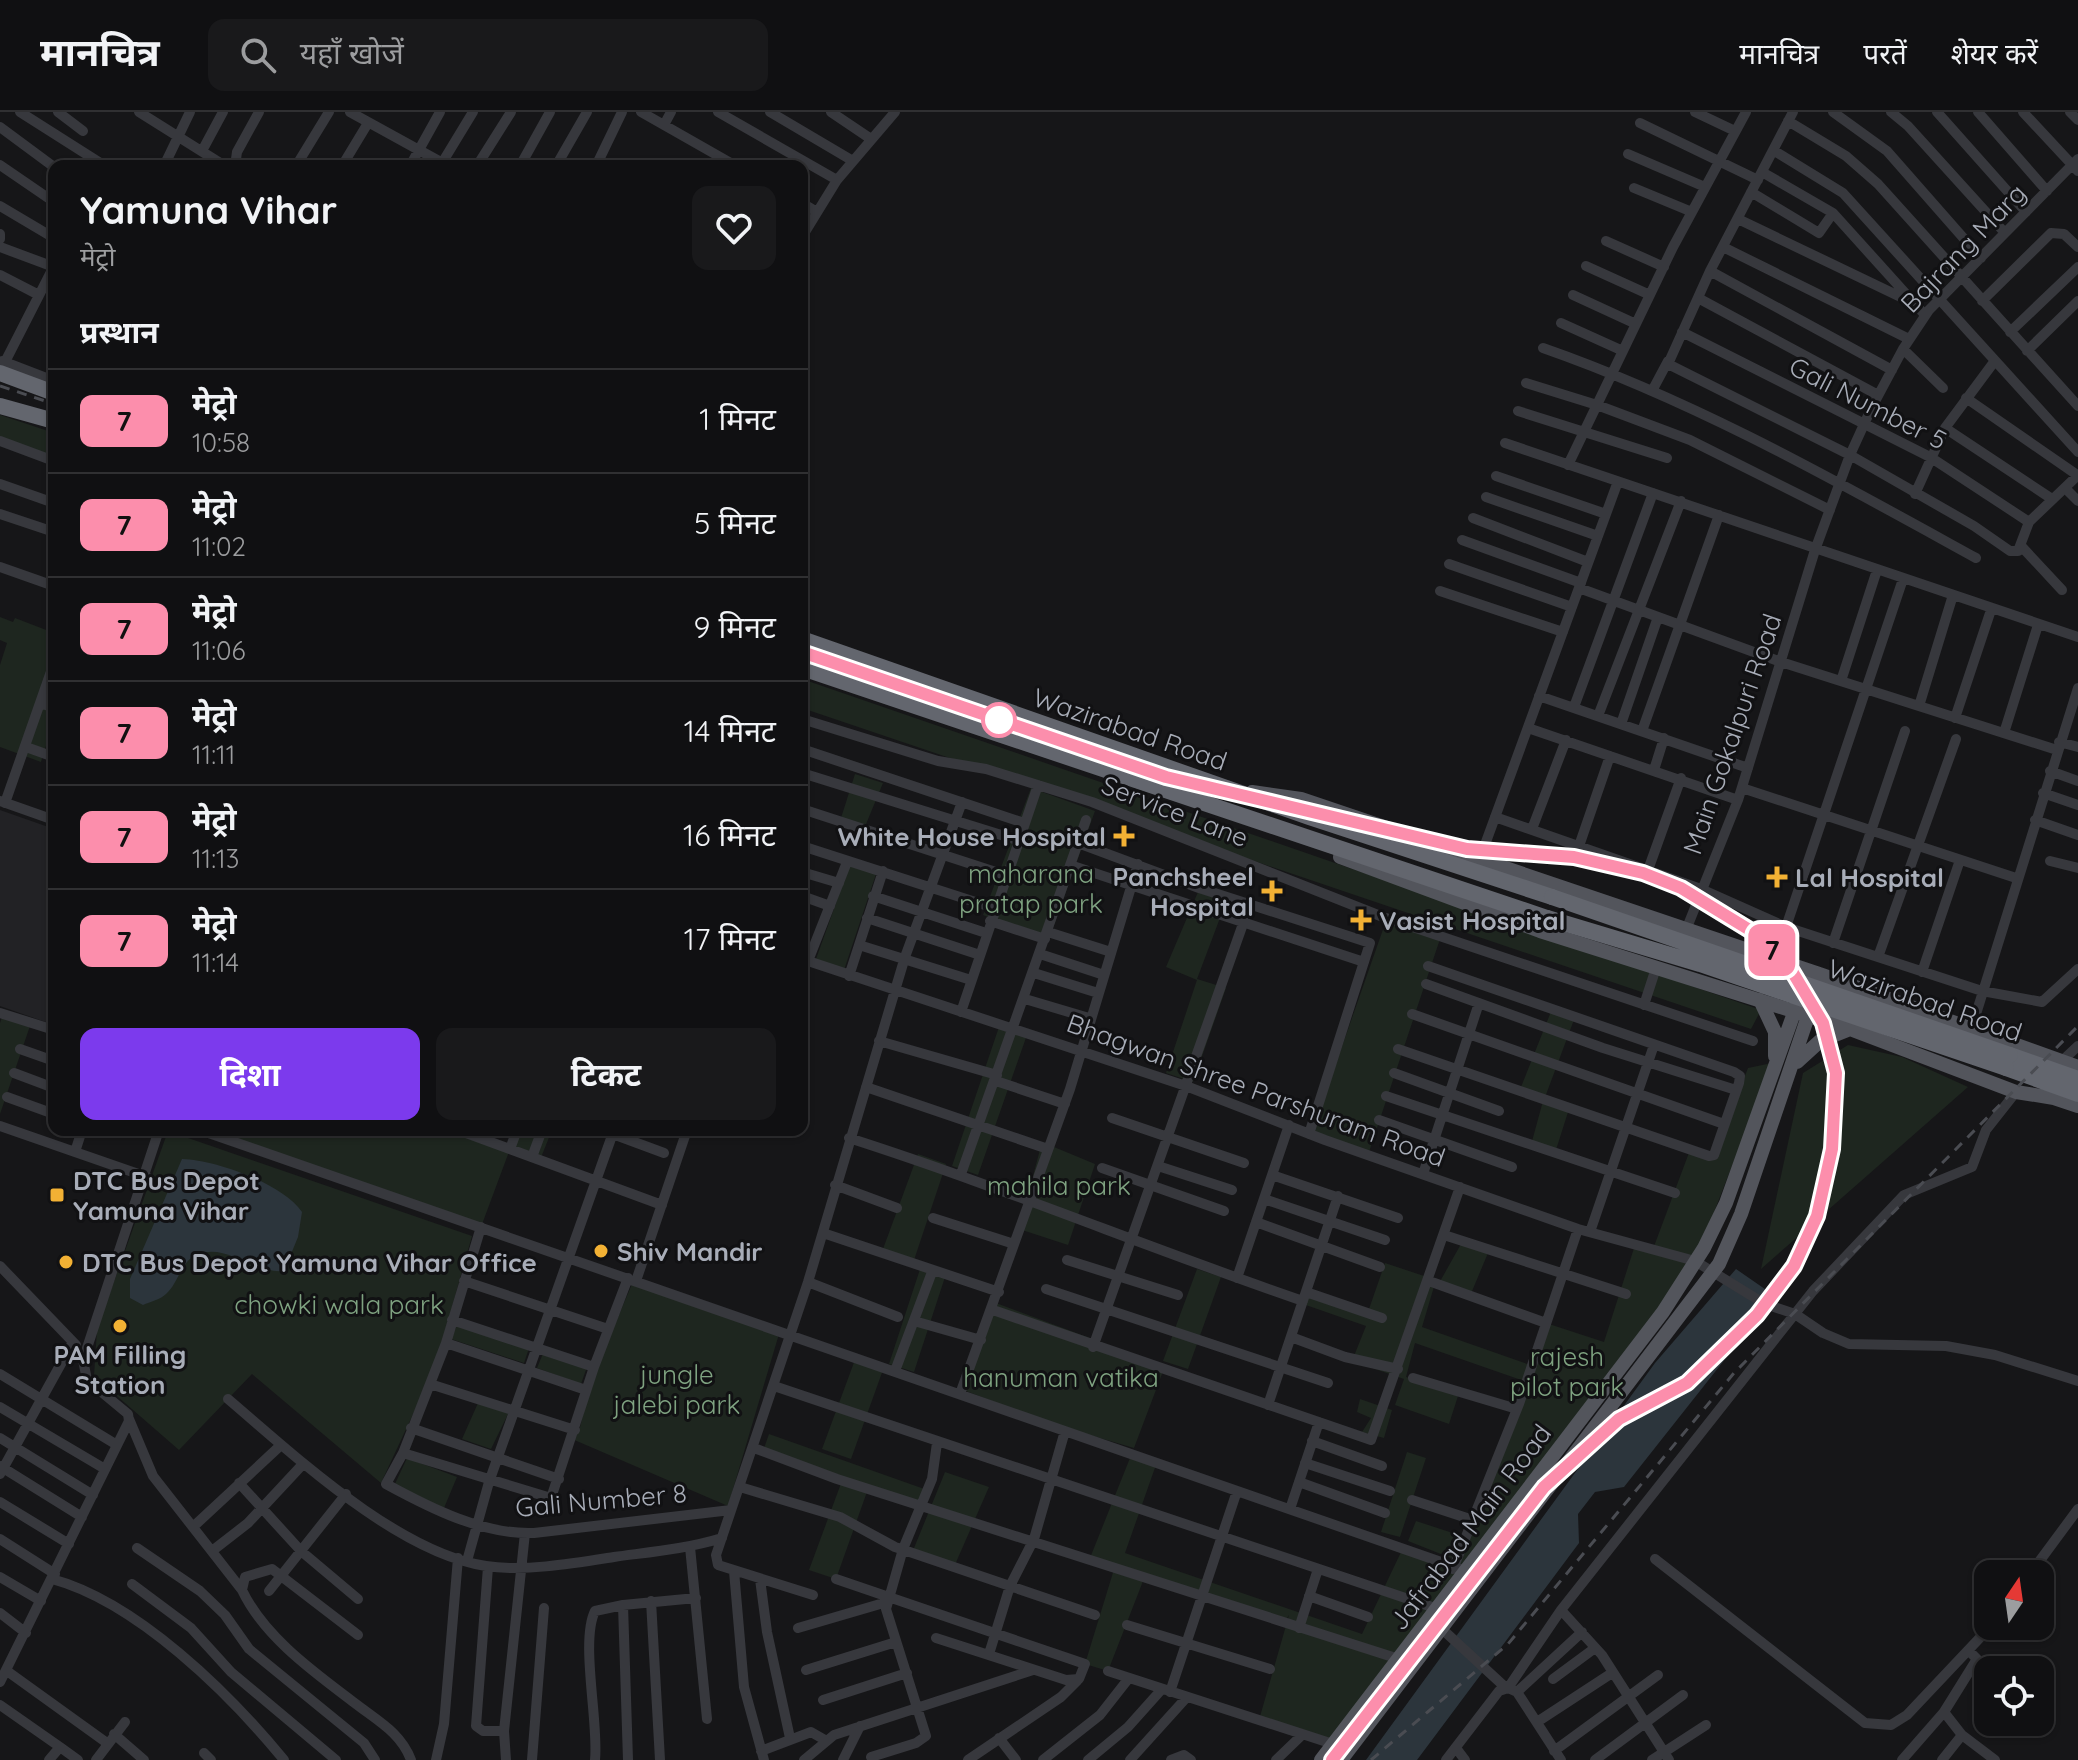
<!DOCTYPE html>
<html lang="hi">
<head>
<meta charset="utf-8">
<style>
  body { margin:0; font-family:Quicksand,"Noto Sans Devanagari",sans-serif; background:#19191b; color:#f1f3f6; height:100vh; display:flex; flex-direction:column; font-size:30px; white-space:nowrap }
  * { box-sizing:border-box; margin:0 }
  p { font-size:26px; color:#9c9d9f }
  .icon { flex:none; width:44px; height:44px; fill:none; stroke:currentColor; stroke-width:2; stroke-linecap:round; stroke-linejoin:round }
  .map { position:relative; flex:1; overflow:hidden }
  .details { position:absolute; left:48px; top:48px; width:760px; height:976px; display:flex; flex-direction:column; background:#101012; border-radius:16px; box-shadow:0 2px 6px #0004,0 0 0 2px #303032 }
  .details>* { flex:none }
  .badge { padding:0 16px; border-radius:12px; font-size:28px; line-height:52px }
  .needle { width:52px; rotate:13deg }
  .fabs { position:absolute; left:1974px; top:1448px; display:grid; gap:16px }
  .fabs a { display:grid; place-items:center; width:80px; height:80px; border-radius:16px; background:#101012; box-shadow:0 2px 6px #0004,0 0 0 2px #303032; font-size:40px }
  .map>.badge { position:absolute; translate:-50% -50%; box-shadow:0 0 0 4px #fff }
  h2 { padding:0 32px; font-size:30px; line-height:72px }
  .round { display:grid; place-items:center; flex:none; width:84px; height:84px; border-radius:16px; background:#19191b }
  .overview { display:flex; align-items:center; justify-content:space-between; height:136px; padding:0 32px }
  h1 { font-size:38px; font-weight:700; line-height:60px }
  .action { display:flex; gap:16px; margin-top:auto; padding:16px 32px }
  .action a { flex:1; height:92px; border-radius:16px; background:#7c3aed; color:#fff; font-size:32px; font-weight:700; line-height:92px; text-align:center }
  .action a+a { background:#19191b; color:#f1f3f6 }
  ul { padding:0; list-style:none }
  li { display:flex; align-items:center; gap:24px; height:104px; padding:0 32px; border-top:2px solid #303032 }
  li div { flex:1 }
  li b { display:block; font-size:30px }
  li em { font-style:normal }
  li .badge { min-width:88px; font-weight:700; text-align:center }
  header { display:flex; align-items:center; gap:48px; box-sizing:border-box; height:112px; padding:0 40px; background:#101012; border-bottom:2px solid #303032 }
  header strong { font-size:38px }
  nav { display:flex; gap:44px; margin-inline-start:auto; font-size:28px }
  .search { width:560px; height:72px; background:#19191b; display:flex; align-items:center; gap:20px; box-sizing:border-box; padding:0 28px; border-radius:16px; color:#9c9d9f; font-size:30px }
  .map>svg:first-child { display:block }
  .built { fill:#222225 }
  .green { fill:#1e261f }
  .water { fill:#2c353c }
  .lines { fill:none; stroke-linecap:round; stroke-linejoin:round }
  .minor { stroke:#37383d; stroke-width:10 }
  .major { stroke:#53555c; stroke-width:14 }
  .highway { stroke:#63666e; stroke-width:16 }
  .rail { stroke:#4a4c52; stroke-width:3; stroke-dasharray:10 8; stroke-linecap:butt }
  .highway-bridge { stroke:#63666e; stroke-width:16 }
  .line-casing { stroke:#fff; stroke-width:18 }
  .line { stroke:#fc8eac; stroke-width:12 }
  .stop-dot { fill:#fff; stroke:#fc8eac; stroke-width:4 }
  .poi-dot { fill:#f2b134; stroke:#111113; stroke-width:3 }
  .labels { text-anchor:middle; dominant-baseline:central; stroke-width:6; stroke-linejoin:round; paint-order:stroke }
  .street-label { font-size:26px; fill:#a8adb8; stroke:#111113 }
  .poi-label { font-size:26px; font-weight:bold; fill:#a8adb8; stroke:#111113; text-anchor:start }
  .park-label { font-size:26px; fill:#7fa381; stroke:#111113 }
</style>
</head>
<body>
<header>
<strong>मानचित्र</strong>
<div class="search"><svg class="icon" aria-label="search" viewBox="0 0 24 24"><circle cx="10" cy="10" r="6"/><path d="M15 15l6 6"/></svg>यहाँ खोजें</div>
<nav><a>मानचित्र</a><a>परतें</a><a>शेयर करें</a></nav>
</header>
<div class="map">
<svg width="2078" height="1648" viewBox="0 0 2078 1648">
  <rect width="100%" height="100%" fill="#161618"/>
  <path class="built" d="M0 698 54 717V913L0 894Z"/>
  <path class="green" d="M0 303 54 321V348L0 329Z
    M0 505 13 510 15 506 54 521V608L41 650 0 635V553L7 531 0 528Z
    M802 567 1761 898 1751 917 802 596Z
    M855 662 883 671 864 717 840 709Z
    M1031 676 1095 699 1048 830 983 803Z
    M850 752 877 759 844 858 816 847Z
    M1198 780 1226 790 1197 867 1226 876 1193 970 1166 961 1197 868 1166 855Z
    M1387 806 1441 824 1368 1043 1311 1023Z
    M1552 897 1575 905 1544 988 1569 997 1555 1041 1531 1033 1543 989 1519 980Z
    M3 902 31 911 0 1002V911Z
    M1001 909 1028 920 978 1063 952 1054Z
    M1848 933 1902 945 1968 975 1761 1157 1803 961Z
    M1772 951 1695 1149 1333 1632 1259 1608 1289 1503 1284 1511 1145 1464 1108 1559 1085 1552 1115 1454 1090 1446 1132 1341 1157 1350 1125 1441 1362 1522 1402 1438 1454 1455 1456 1448 1408 1429 1416 1409 1465 1425 1524 1269 1415 1231 1406 1265 1458 1284 1449 1312 1395 1293 1404 1267 1352 1249 1366 1214 1303 1192 1310 1179 1369 1197 1385 1151 1436 1168 1422 1215 1530 1253 1546 1211 1604 1230 1635 1133 1653 1137 1690 1038 1714 1046 1748 956Z
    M202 1018H459L510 1037 518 1018H552L540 1048 510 1037 481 1115Z
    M168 1019 472 1124 435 1255 381 1371 252 1262 179 1338 94 1264 97 1217Z
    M1042 1030 1095 1052 1068 1133 1019 1117Z
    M918 1042 946 1052 914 1148 883 1137Z
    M1461 1132 1488 1141 1470 1184 1438 1173Z
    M922 1151 946 1162 914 1260 889 1252Z
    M1197 1157 1221 1165 1188 1257 1163 1249Z
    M632 1172 779 1222 728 1394 572 1327 579 1319 593 1264Z
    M996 1191 1165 1254 1134 1336 1049 1311 966 1279Z
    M458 1211 529 1236 524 1251 451 1227Z
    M544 1239 587 1255 581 1272 537 1256Z
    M856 1245 884 1255 851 1347 822 1337Z
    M1360 1287 1392 1298 1384 1326 1362 1320 1371 1306 1357 1300Z
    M478 1291 509 1300 491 1337 462 1327Z
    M769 1322 930 1379 923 1393 868 1377 836 1467 809 1458 843 1366 763 1339Z
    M1407 1340 1426 1346 1400 1425 1381 1420Z
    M407 1346 457 1365 444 1396 394 1374Z
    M945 1360 989 1375 954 1455 912 1441Z"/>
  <path class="water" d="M182 1047C216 1048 283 1072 302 1100L298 1125 284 1159C254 1162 228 1131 198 1142 180 1149 179 1171 166 1182 161 1187 150 1190 143 1193L130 1186V1167Z
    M1736 1157 1775 1184 1624 1375 1595 1380 1578 1402 1579 1431 1417 1648H1366L1655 1251Z"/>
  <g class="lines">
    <path class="minor" d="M20 0 105 54
      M58 0 83 19
      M139 0 225 54
      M350 0 448 54
      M641 0 736 54
      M718 0 837 68
      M770 0 853 49
      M831 0 871 27
      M1695 0 1735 19
      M1793 0 1710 159 1668 252 1850 343 1974 414 2010 439H2018L2029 410 2078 363
      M1833 0 1887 39 1981 146
      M1891 0 1908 14 2005 121
      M1937 0 2026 100
      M1978 0 2047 79
      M2023 0 2078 59
      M2070 0 2078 8
      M1788 9 1846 44 1878 72 2078 294
      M1640 11 1758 68
      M664 13 671 0
      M0 15 54 55
      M1773 38 1843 81 2078 340
      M202 39 223 0
      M1628 42 1705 75
      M442 51 473 0
      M0 53 54 90
      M164 54 190 0
      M235 54 237 40 259 0
      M296 54 329 0
      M342 54 368 11
      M410 54 440 0
      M477 54 511 0
      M520 54 550 0
      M556 54 587 0
      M596 54 622 0
      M1762 60 1833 101 1925 203
      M1634 76 1692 100
      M1751 80 1819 121 1833 101
      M802 91 817 100
      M0 94 54 126
      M1738 107 1909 189
      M0 122V127
      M802 125 837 68 895 0
      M1606 129 1664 155
      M0 135 54 155
      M1723 135 1909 227
      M1586 154 1650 183
      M1710 159 1892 258
      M0 163 37 182
      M1573 183 1636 212
      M1698 186 1878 283
      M1982 189 2051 121 2064 122 2078 135
      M1561 211 1623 239
      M1682 220 1930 345 2029 410
      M2010 220 2078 155
      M1543 236C1695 289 1836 369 1976 446
      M1903 237 1943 276
      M2027 239 2078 189
      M2 249 54 269
      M5 250 54 154
      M1526 271 1597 293 1690 328 1830 398
      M1652 279 1668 249
      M1966 286 2077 363
      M1518 299 1667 346
      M1945 316 2052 387
      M0 329 54 349
      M1505 331 2078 525
      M1568 353 1673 135 1746 0
      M1496 364 1606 402
      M0 372 54 391
      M2065 376 2078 389
      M1915 382 1945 316 1994 250
      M1486 385 1598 424
      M0 402 54 420
      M1473 406 1588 450
      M1462 428 1581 471
      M2022 435 2062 478
      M1449 452 1572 495
      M0 455 54 474
      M1579 476 1781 550 2057 638
      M1440 479 1563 520
      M1841 569 1877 458
      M1539 584 1748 656
      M41 591 54 596
      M1919 594 1953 483
      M1574 595 1653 381
      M1598 604 1681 389
      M1955 606 1991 498
      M802 607 938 649 986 657 1092 690 1383 805 1753 929
      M1621 612 1658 505
      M1528 616 1738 688
      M1642 619 1719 403
      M2004 621 2038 513
      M2059 630 2078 635
      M26 635 54 645
      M802 637 1024 711
      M1654 658 1664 626
      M2050 659 2078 669
      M802 661 1017 728
      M1742 676 2016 766
      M2043 681 2078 693
      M0 689 54 708
      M5 691 54 551
      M802 697 1005 763
      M1495 705 1701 777 1786 815 1982 879 2042 890 2078 857
      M2035 708 2078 723
      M1532 717 1566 628
      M1078 731 1199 776 1370 831 1309 1022
      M802 734 994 796
      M1579 734 1610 644
      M1479 749 1617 372
      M2050 749 2078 756
      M1070 753 1364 850
      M1648 758 1681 666
      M802 760 839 771
      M802 784 830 794
      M873 784 986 821
      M867 806 980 843
      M990 809 1045 827
      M1786 815 1903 467
      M1686 818 1738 688 1815 438 1850 343 1871 297 1903 237 1929 198 2078 47
      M1048 820 1111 840
      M1833 831 1905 619
      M859 833 971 868
      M1040 842 1104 863
      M1878 845 1956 627
      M802 847 1186 974 1325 1028 1578 1117 1695 1149 1765 1192 1795 1202 1823 1221 1849 1232 1946 1234 1995 1243 2078 1269
      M808 849 847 750
      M1922 860 1960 748
      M1034 861 1098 881
      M849 864 883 759
      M1426 872 1603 936 1736 978
      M1025 887 1089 906
      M1644 893 1656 856
      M961 900 1038 673
      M0 901 54 918
      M1412 902 1724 1012
      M1971 918 2078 576
      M879 929 997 963
      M20 937 54 949
      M1398 937 1709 1044 1714 1043 1739 971 1740 964 1734 960 1428 854
      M2061 950 2078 934
      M14 961 54 976
      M1394 961 1499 999
      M996 969 1065 992
      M866 975 1048 1037
      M1386 984 1675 1081
      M7 985 54 1002
      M1112 1006 1244 1051
      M1379 1008 1512 1055
      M0 1014 147 1065
      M200 1018 1467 1459 1480 1467
      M458 1018 662 1093
      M602 1018 664 1041
      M849 1026C1002 1075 1151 1137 1303 1189
      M510 1037 517 1018
      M75 1040 82 1018
      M532 1045 542 1018
      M1158 1054 1232 1078
      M1102 1056 1224 1099
      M961 1062 1086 708
      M1423 1062 1479 891
      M1272 1063 1398 1106
      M835 1073 897 1096
      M1264 1087 1385 1128
      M933 1106 1014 1132
      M1256 1110 1380 1155
      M1590 1120 1654 933
      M823 1121 999 1180
      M1444 1123 1626 1182
      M1067 1148 1178 1183
      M0 1154 76 1233
      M1237 1166 1289 1013
      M464 1169 608 1217
      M636 1169 687 1018
      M1429 1169 1546 1211
      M808 1170 898 1205
      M1046 1177 1328 1271
      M1306 1180 1382 1206
      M993 1198 1371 1328 1460 1075
      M452 1208 594 1255
      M914 1209 981 1228
      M1291 1225 1345 1245 1398 1257
      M446 1231 481 1115
      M1093 1235 1244 809
      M895 1259 932 1160
      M0 1262 117 1333
      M1413 1266 1517 1297
      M430 1272 575 1318
      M774 1274 1438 1497
      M586 1278 446 1231 403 1341 551 1386 594 1255 628 1166
      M960 1282 1070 977 1138 752
      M228 1287C295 1344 398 1441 486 1454 524 1460 576 1451 614 1445 650 1440 686 1437 722 1426
      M1268 1293 1338 1084
      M0 1295 105 1357
      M129 1307 153 1364 242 1478 245 1465 272 1457 358 1523
      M411 1316 559 1367
      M0 1326 93 1383
      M1312 1329 1382 1354
      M754 1336 837 1367 1399 1547
      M403 1341 386 1372C430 1396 483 1423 534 1421L731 1398
      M1305 1351 1390 1379
      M0 1354 82 1405
      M0 1362 73 1230
      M1299 1370 1385 1401
      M239 1371 301 1439 358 1487
      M740 1375 840 1405 895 1435 1095 1503
      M1412 1388 1473 1408
      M0 1390 69 1432
      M1290 1397 1319 1310
      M193 1415 281 1333
      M0 1427 55 1462
      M690 1435 707 1607
      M137 1436 200 1479 225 1503 249 1537 364 1631 375 1648
      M212 1439 248 1411 303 1352
      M1655 1447 1865 1611 1891 1613 1907 1603 1991 1514
      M467 1449 489 1370 614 1018
      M488 1455 476 1614 483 1619H504
      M1453 1457 1519 1292 1578 1117
      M734 1459 744 1575 764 1648
      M2030 1462 2078 1397
      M0 1465 41 1489
      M52 1467C137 1490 229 1581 284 1648
      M760 1467 767 1520 790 1626
      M836 1467 1085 1552 1079 1567 1066 1568 936 1526
      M132 1472 191 1516 231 1560 336 1648
      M242 1478C264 1525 315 1561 356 1592 378 1609 401 1621 411 1648
      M269 1479 346 1382
      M813 1483 718 1453 716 1443 808 1170 905 845 962 690
      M1309 1484 1368 1505
      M651 1489 660 1648
      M623 1493 628 1648
      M1561 1498 1602 1543 1669 1648
      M0 1501 26 1521
      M1127 1513 1270 1557
      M798 1516 887 1490
      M1299 1516 1318 1457
      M1442 1517 1505 1575
      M1970 1540 1977 1547 1944 1600 1962 1623 1995 1648
      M989 1542 1010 1474 1034 1427 1065 1319
      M806 1558 896 1530
      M7 1559 107 1631
      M1108 1559 1333 1632
      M1553 1567 1595 1536
      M0 1570 129 1309 128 1302 87 1268 83 1248 159 1018
      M1508 1576 1561 1498 1813 1179 1904 1083 1972 1055 1986 1018 2016 980
      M1508 1576 1517 1580 1561 1648
      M1170 1580 1237 1379
      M1517 1580 1582 1520
      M823 1588 907 1561
      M0 1593 60 1635 49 1648
      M1537 1610 1612 1561
      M114 1622 144 1648
      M999 1626 1016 1648
      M60 1635 78 1648
      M1456 1636 1465 1648
      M761 1639 811 1620 825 1628
      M1554 1639 1658 1563
      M204 1641 211 1648
      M871 1645 916 1631 926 1624 886 1497 903 1437 932 1367 937 1331
      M96 1648 125 1610
      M436 1648 444 1612 458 1446
      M506 1648 504 1619 525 1421
      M532 1648 544 1496
      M595 1648C599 1611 580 1529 595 1499L623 1493 696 1486
      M804 1648 834 1623 1033 1558
      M843 1648 860 1614
      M968 1648 1061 1585 1078 1568
      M1043 1648 1100 1603 1129 1566
      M1088 1648 1128 1615 1162 1577
      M1130 1648 1187 1585
      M1171 1648 1184 1643 1191 1648
      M1276 1648 1302 1623
      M1446 1648 1499 1579 1508 1576
      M1595 1648 1683 1583
      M1652 1648 1706 1613
      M1902 1648 1944 1600
      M1942 1648 1962 1623"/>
    <path class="major" d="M1252 680 1301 687 1822 863 2078 955
      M1340 745 1540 819 1850 917 2016 980 2054 986 2078 994
      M1760 888 1775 920V944
      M1797 950 1820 929 1850 917
      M1321 1648 1663 1200 1704 1136 1726 1091 1809 859
      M1341 1648 1719 1152 1741 1102 1822 863"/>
    <path class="highway" d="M0 261 54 281
      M0 294 54 309
      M802 527 1309 705 1552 785
      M802 556 1547 806
      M2010 943 2078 967
      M2006 956 2078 982"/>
    <path class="rail" d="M0 274 54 292
      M802 540 1166 665 1467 737 1574 745 1643 761 1681 776 1753 820 1789 854 1823 911 1836 961 1832 1037 1817 1104 1794 1154 1757 1203 1687 1271 1619 1307 1544 1375 1332 1648
      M1371 1648 1508 1532 1734 1261 2078 914"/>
    <path class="highway-bridge" d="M1552 785 2010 943
      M1547 806 1700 852 2006 956"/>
  </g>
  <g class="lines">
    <defs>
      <path id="line" d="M802 540 1166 665 1467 737 1574 745 1643 761 1681 776 1753 820 1789 854 1823 911 1836 961 1832 1037 1817 1104 1794 1154 1757 1203 1687 1271 1619 1307 1544 1375 1332 1648"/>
    </defs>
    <use href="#line" class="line-casing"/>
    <use href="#line" class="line"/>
  </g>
  <circle class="stop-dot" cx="999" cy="608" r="16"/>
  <g class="poi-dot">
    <path d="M1120 712h8v8h8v8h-8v8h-8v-8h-8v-8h8z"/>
    <path d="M1773 753h8v8h8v8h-8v8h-8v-8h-8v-8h8z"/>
    <path d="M1268 767h8v8h8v8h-8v8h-8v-8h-8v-8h8z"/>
    <path d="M1357 796h8v8h8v8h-8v8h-8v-8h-8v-8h8z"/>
    <rect x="49" y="1075" width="16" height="16" rx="4"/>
    <circle cx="601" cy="1139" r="8"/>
    <circle cx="66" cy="1150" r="8"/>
    <circle cx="120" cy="1214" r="8"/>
  </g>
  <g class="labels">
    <g class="street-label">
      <text transform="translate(1963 136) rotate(-46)">Bajrang Marg</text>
      <text transform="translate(1868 291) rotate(27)">Gali Number 5</text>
      <text transform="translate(1130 617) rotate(19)">Wazirabad Road</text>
      <text transform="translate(1732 622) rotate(-71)">Main Gokalpuri Road</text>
      <text transform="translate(1175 699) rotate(21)">Service Lane</text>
      <text transform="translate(1925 888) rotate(19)">Wazirabad Road</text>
      <text transform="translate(1256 978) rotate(20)">Bhagwan Shree Parshuram Road</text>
      <text transform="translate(601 1388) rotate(-5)">Gali Number 8</text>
      <text transform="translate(1470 1415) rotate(-53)">Jafrabad Main Road</text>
    </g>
    <g class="poi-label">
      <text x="1106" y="724" text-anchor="end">White House Hospital</text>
      <text x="1254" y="764" text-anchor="end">Panchsheel<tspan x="1254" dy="30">Hospital</tspan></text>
      <text x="1795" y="765">Lal Hospital</text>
      <text x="1379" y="808">Vasist Hospital</text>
      <text x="73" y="1068">DTC Bus Depot<tspan x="73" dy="30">Yamuna Vihar</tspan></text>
      <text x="617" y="1139">Shiv Mandir</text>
      <text x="82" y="1150">DTC Bus Depot Yamuna Vihar Office</text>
      <text x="120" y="1242" text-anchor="middle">PAM Filling<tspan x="120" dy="30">Station</tspan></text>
    </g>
    <g class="park-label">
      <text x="1031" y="761">maharana<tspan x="1031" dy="30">pratap park</tspan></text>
      <text x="1059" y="1073">mahila park</text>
      <text x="339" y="1192">chowki wala park</text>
      <text x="1567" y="1244">rajesh<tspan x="1567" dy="30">pilot park</tspan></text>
      <text x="677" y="1262">jungle<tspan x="677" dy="30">jalebi park</tspan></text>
      <text x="1061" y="1265">hanuman vatika</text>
    </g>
  </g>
</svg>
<div class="fabs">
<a><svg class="needle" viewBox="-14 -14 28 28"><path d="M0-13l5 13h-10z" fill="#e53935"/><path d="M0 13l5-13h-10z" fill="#9c9d9f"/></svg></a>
<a><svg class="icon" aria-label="locate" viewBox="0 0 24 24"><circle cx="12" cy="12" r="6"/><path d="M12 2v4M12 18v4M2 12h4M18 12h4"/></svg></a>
</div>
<b class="badge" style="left:1772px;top:838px;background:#fc8eac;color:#111">7</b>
<section class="details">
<div class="overview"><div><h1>Yamuna Vihar</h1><p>मेट्रो</p></div><a class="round"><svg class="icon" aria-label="heart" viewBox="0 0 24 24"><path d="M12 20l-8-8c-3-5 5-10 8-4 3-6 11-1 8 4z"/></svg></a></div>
<h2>प्रस्थान</h2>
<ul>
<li><span class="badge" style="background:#fc8eac;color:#111">7</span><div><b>मेट्रो</b><p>10:58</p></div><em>1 मिनट</em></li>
<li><span class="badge" style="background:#fc8eac;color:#111">7</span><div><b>मेट्रो</b><p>11:02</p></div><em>5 मिनट</em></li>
<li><span class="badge" style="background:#fc8eac;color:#111">7</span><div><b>मेट्रो</b><p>11:06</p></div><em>9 मिनट</em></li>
<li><span class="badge" style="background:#fc8eac;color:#111">7</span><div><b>मेट्रो</b><p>11:11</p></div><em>14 मिनट</em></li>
<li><span class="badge" style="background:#fc8eac;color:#111">7</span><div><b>मेट्रो</b><p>11:13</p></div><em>16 मिनट</em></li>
<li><span class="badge" style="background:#fc8eac;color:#111">7</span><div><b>मेट्रो</b><p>11:14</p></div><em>17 मिनट</em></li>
</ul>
<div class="action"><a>दिशा</a><a>टिकट</a></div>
</section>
</div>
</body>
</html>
